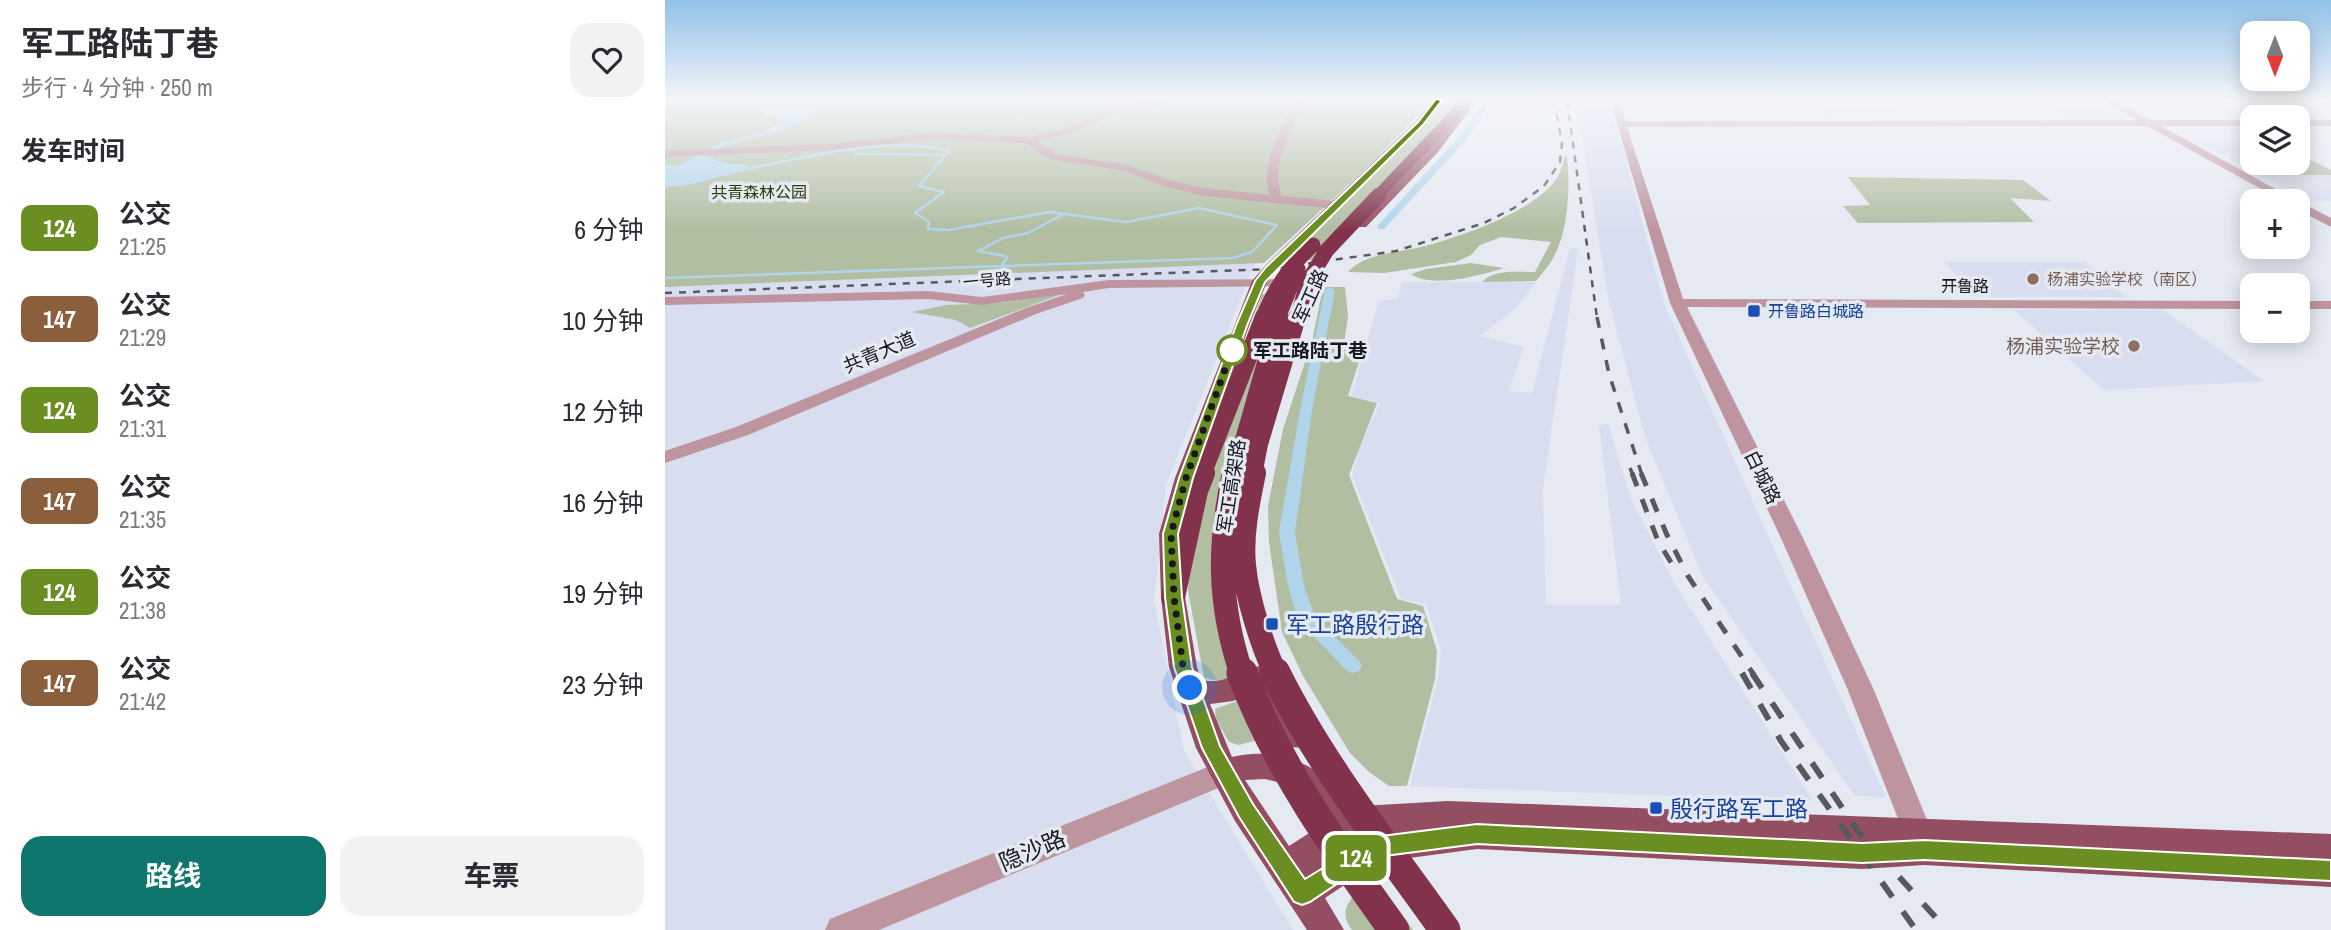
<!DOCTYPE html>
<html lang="zh">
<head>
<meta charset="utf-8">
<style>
  body { margin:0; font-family:"Archivo Narrow","Noto Sans SC",sans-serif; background:#f2f2f3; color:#2b2b33; height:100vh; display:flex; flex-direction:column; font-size:26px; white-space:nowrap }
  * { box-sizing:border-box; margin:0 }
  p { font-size:23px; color:#7c7c81 }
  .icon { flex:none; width:38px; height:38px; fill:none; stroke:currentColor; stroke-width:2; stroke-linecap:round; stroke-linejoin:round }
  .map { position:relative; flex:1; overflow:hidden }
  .details { display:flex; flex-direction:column; background:#fff; width:665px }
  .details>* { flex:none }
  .badge { padding:0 14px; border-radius:10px; font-size:24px; line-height:46px }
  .needle { width:46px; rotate:180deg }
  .buttons { position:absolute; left:1575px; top:21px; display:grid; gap:14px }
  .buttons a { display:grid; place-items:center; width:70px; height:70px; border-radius:14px; background:#fff; box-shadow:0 4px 18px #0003; font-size:35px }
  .you { position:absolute; width:35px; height:35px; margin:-18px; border:5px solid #fff; border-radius:50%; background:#1a73e8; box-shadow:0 0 0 10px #1a73e833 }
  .map>.badge { position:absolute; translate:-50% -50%; box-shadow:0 0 0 4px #fff }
  h2 { padding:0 21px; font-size:26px; line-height:63px }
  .round { display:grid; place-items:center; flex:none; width:74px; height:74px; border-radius:21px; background:#f2f2f3 }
  .head { display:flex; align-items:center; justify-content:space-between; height:119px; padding:0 21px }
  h1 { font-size:33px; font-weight:700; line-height:52px }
  .primary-button { display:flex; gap:14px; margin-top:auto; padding:14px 21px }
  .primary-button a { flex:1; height:80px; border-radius:21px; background:#0f766e; color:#fff; font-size:28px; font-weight:700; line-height:80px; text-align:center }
  .primary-button a+a { background:#f2f2f3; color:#2b2b33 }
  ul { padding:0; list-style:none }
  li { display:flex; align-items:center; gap:21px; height:91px; padding:0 21px }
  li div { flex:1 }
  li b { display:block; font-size:26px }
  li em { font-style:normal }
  li .badge { min-width:77px; font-weight:700; text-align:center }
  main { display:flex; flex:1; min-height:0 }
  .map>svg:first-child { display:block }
  .built { fill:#d8deef }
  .green { fill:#b1bea2 }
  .water { fill:#b0d5eb }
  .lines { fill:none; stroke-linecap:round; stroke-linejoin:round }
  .stream { stroke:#b0d5eb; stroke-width:2.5 }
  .canal { fill:#b0d5eb; fill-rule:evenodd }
  .minor { fill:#be959e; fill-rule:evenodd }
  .major { fill:#934e61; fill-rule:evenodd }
  .rail-far3 { stroke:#57595e; stroke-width:2.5; stroke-dasharray:7 7; stroke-linecap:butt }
  .rail-far2 { stroke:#57595e; stroke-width:3.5; stroke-dasharray:11 11; stroke-linecap:butt }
  .rail-far1 { stroke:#57595e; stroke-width:5; stroke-dasharray:14 14; stroke-linecap:butt }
  .rail { stroke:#57595e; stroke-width:6; stroke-dasharray:18 18; stroke-linecap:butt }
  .highway-bridge-far4 { stroke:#82334b; stroke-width:11 }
  .highway-bridge-far3 { stroke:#82334b; stroke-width:15 }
  .highway-bridge-far2 { stroke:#82334b; stroke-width:18 }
  .highway-bridge-far1 { stroke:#82334b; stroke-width:24 }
  .highway-bridge { stroke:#82334b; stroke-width:31 }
  .line { fill:#6b8e23; stroke:#fff; stroke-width:2 }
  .walk { stroke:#17181b; stroke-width:7; stroke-dasharray:0 12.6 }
  .education-dot { fill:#8d6e63; stroke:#e5e9f2; stroke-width:2.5 }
  .transit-dot { fill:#1a4fb4; stroke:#e5e9f2; stroke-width:2.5 }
  .stop-dot { fill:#fff; stroke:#6b8e23; stroke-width:3.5 }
  .labels { text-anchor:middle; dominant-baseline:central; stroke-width:7; stroke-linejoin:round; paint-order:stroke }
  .far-park-label { font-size:16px; fill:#283c05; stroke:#e5e9f2 }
  .far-education-label { font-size:16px; fill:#785e54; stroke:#e5e9f2; text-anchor:start }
  .far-street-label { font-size:16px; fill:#17181b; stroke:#e5e9f2 }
  .far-transit-label { font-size:16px; fill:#164399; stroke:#e5e9f2; text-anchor:start }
  .street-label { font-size:19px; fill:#17181b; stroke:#e5e9f2 }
  .education-label { font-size:19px; fill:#785e54; stroke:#e5e9f2; text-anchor:end }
  .stop-label { font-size:19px; font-weight:bold; fill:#17181b; stroke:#e5e9f2; text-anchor:start }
  .near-transit-label { font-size:23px; fill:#164399; stroke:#e5e9f2; text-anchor:start }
  .near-street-label { font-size:23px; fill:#17181b; stroke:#e5e9f2 }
</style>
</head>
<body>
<main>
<section class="details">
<div class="head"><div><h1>军工路陆丁巷</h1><p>步行 · 4 分钟 · 250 m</p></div><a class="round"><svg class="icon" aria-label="heart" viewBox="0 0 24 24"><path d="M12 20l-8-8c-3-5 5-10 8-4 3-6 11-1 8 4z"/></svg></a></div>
<h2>发车时间</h2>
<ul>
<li><span class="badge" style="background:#6b8e23;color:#fff">124</span><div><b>公交</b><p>21:25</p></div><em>6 分钟</em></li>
<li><span class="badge" style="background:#8b5e3c;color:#fff">147</span><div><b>公交</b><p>21:29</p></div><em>10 分钟</em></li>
<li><span class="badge" style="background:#6b8e23;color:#fff">124</span><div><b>公交</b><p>21:31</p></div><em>12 分钟</em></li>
<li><span class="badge" style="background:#8b5e3c;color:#fff">147</span><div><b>公交</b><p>21:35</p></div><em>16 分钟</em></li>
<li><span class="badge" style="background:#6b8e23;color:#fff">124</span><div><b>公交</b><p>21:38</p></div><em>19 分钟</em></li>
<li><span class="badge" style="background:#8b5e3c;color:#fff">147</span><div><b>公交</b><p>21:42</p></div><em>23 分钟</em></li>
</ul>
<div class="primary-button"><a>路线</a><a>车票</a></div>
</section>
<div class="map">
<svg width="1666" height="930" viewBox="0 0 1666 930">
  <rect width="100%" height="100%" fill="#e5e9f2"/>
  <path class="built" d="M911 100H941L958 149 999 304 1221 798 1189 795 1038 577 980 437 944 302Z
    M1147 100H1219L1242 119 1166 118Z
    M1367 100H1433L1461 116 1456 121H1412L1398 119Z
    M1587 140V163H1633V154L1666 169V201H1644L1532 141Z
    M905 248 913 249 878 489 881 605H956L934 425 943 424 966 499 1008 581 1148 801 745 786 773 678 776 649 761 604 736 599 687 476 694 449 715 403 686 396 714 301 733 298 737 282H871L850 309 815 336 859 347 844 391 867 393Z
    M1279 262H1420L1461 297H1312Z
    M590 263 501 485 489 601 519 751 628 930H0V287Z
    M1349 310H1498L1599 381 1439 390Z"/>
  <path class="green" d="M0 100H768L710 160 599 263 0 287Z
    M776 103 796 104 650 260 618 263 759 124Z
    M1633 154 1666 170V175H1612L1588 163H1633Z
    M900 156H902C905 184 904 228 890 254 886 264 877 273 871 281L817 282C828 269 854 272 870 272L886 242 836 237 815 245 806 255 791 262 719 273 683 272C699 254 729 253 752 248 789 239 874 211 893 176 897 170 898 162 900 156Z
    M1183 177 1358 180 1386 201 1345 198 1369 222 1193 223 1178 206 1205 205Z
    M806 263 839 268C816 275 768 289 746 274L761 269Z
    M658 287H680L683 317 678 349 697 352 683 396 712 403 684 475 732 599 758 606 772 651 770 679 742 786H724L703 771 685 753 638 676 617 632 604 542 603 506 618 429 647 341Z
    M607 291 576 461 564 678 554 681 539 678 523 590 522 524 536 462 597 295Z
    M402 292 305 328 291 320 247 312 282 305 338 303Z
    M588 695 596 739 574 745 564 742 551 719 550 709Z
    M720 892 748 930H687C677 916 679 908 689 895Z"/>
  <path class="water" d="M81 100H179L148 111 121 129 61 146 42 155C52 164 70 164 84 165L81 171C54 175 28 187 0 187V165L14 166 52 144 98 132 114 124 115 120 88 109 94 105V101Z"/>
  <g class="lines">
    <path class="stream" d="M189 154 281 155
      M82 169C143 157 224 135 284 151L254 186 279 192 250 213 264 222 263 229 284 230 384 212 461 222 534 208 612 225 587 252 568 258 336 266 342 258 340 256 313 251 338 238 363 233 397 215
      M0 278 336 266"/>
    <path class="canal" d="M820 100H827L801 140 719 229H713V225L795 136Z
      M665 287 670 290 647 410 630 532 639 586 650 617 694 661 697 666 694 671 688 673 682 671 633 620 623 586 614 532 635 410 660 290Z"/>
    <path class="minor" d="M491 100H516L456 112 406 133 372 141 391 154 462 165 507 181 538 188 605 195C593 166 618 127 631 100H640C628 128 604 166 617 196L671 201 677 205 671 209 538 196 499 186 460 171 384 159 361 143 267 139 164 150 0 157V151L164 144 267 133 364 137 399 129 451 107Z
      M945 100H954L960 121 1471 120 1437 100H1449L1485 120H1587V126H1496L1632 201H1618L1482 126 962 127 1018 299 1587 301V309L1022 307 1138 538 1208 688 1271 842 1266 852 1256 856 1246 852 1182 688 1116 538 1005 303Z
      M1633 120H1666V126H1633Z
      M1633 201 1666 218V227L1633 210Z
      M631 279 638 283 636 286 444 288 418 292 420 295 418 298 371 314 83 435 0 463V451L71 427 361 308 402 294 317 305 263 299 0 305V297L263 291 317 297 444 280Z
      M1633 301H1666V309H1633Z
      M560 760 570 763 574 772 570 781 214 930H160L165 919Z"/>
    <path class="major" d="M767 100H778L759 125 610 272 602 282 585 323 532 478 518 534 520 597 532 667 536 680C570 687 579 658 609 668L622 703 645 737 640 746C613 756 598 713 590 692L568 701 545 704 567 757C623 744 656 771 696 806L783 801 1666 834V887L1259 865 1197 869 812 849 714 862 660 898 679 930H642L570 821 531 748 504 667 496 597 494 534 510 478 587 281 600 266 751 121ZM600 779 621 784 666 819 624 846 580 780ZM695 835H699L663 858Z
      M802 100H812L773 152 701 227H691V221L765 147Z"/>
    <path class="rail-far3" d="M902 100 932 318
      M0 293 605 269 731 251 819 223 849 208 879 186 895 162 897 143 889 100"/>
    <path class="rail-far2" d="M932 317 944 374 977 475
      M965 468 968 475"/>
    <path class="rail-far1" d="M967 473 993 541 1007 564
      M976 473 1002 535 1023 576 1089 675"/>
    <path class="rail" d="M1077 673 1116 741 1251 930
      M1087 673 1192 830 1282 930"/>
    <path class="highway-bridge-far4" d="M712 196 789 115 799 100"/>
    <path class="highway-bridge-far3" d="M598 318C609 289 624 266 648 245
      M613 318 633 269
      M632 318 643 281 662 250 714 195"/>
    <path class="highway-bridge-far2" d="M537 475 599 317
      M569 475 614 317
      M588 475 594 444 632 317"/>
    <path class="highway-bridge-far1" d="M569 473C553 545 553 604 577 675
      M589 473C583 502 576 535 579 565 582 598 597 645 611 675
      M508 597 531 491 538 473"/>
    <path class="highway-bridge" d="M577 673C613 768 670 848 729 930
      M610 673C655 764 721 847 780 930"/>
  </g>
  <linearGradient id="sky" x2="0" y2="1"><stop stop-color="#91c1e9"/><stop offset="0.43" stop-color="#f3f5f9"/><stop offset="1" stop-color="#f3f5f9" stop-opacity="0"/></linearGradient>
  <rect width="1666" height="231" fill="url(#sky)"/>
  <path class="line" d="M771 99 777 100 758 125 600 282 583 323 528 478 513 534 517 597 527 667 555 746 588 804 640 879 708 837 812 824 1197 843 1259 840 1666 860V881L1259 860 1197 863 812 844 712 857 645 902 637 905 629 902 574 817 537 748 509 667 500 597 498 534 514 478 572 323 590 281 601 267 753 122Z"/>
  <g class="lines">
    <path class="walk" d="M525 688 518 667 509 597 506 534 521 478 567 350"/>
  </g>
  <g class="education-dot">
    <circle cx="1368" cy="279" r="7"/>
    <circle cx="1469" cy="346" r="7"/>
  </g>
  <g class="transit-dot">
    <rect x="1082" y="304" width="14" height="14" rx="3.5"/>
    <rect x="600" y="617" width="14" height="14" rx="3.5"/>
    <rect x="984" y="801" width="14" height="14" rx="3.5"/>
  </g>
  <circle class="stop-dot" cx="567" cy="350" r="14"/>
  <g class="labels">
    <g class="far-park-label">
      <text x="94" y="192">共青森林公园</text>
    </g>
    <g class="far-education-label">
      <text x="1382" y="279">杨浦实验学校（南区）</text>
    </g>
    <g class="far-street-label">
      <text transform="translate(322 280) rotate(-5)">一号路</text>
      <text x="1300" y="286">开鲁路</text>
    </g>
    <g class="far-transit-label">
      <text x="1103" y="311">开鲁路白城路</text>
    </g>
    <g class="street-label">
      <text transform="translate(645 296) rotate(-66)">军工路</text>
      <text transform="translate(214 352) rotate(-23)">共青大道</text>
      <text transform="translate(1098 477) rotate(64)">白城路</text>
      <text transform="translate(566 486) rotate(-81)">军工高架路</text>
    </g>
    <g class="education-label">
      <text x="1455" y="346">杨浦实验学校</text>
    </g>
    <g class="stop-label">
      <text x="588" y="350">军工路陆丁巷</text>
    </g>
    <g class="near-transit-label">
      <text x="621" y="624">军工路殷行路</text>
      <text x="1005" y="808">殷行路军工路</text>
    </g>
    <g class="near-street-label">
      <text transform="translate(367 850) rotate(-23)">隐沙路</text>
    </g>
  </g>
</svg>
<div class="buttons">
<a><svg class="needle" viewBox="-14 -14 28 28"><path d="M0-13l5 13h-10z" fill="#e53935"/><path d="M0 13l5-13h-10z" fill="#7c7c81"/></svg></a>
<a><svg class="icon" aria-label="layers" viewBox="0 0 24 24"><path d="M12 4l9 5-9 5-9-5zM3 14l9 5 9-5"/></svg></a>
<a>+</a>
<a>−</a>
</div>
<div class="you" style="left:525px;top:688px"></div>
<b class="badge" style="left:691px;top:858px;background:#6b8e23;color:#fff">124</b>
</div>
</main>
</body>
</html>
